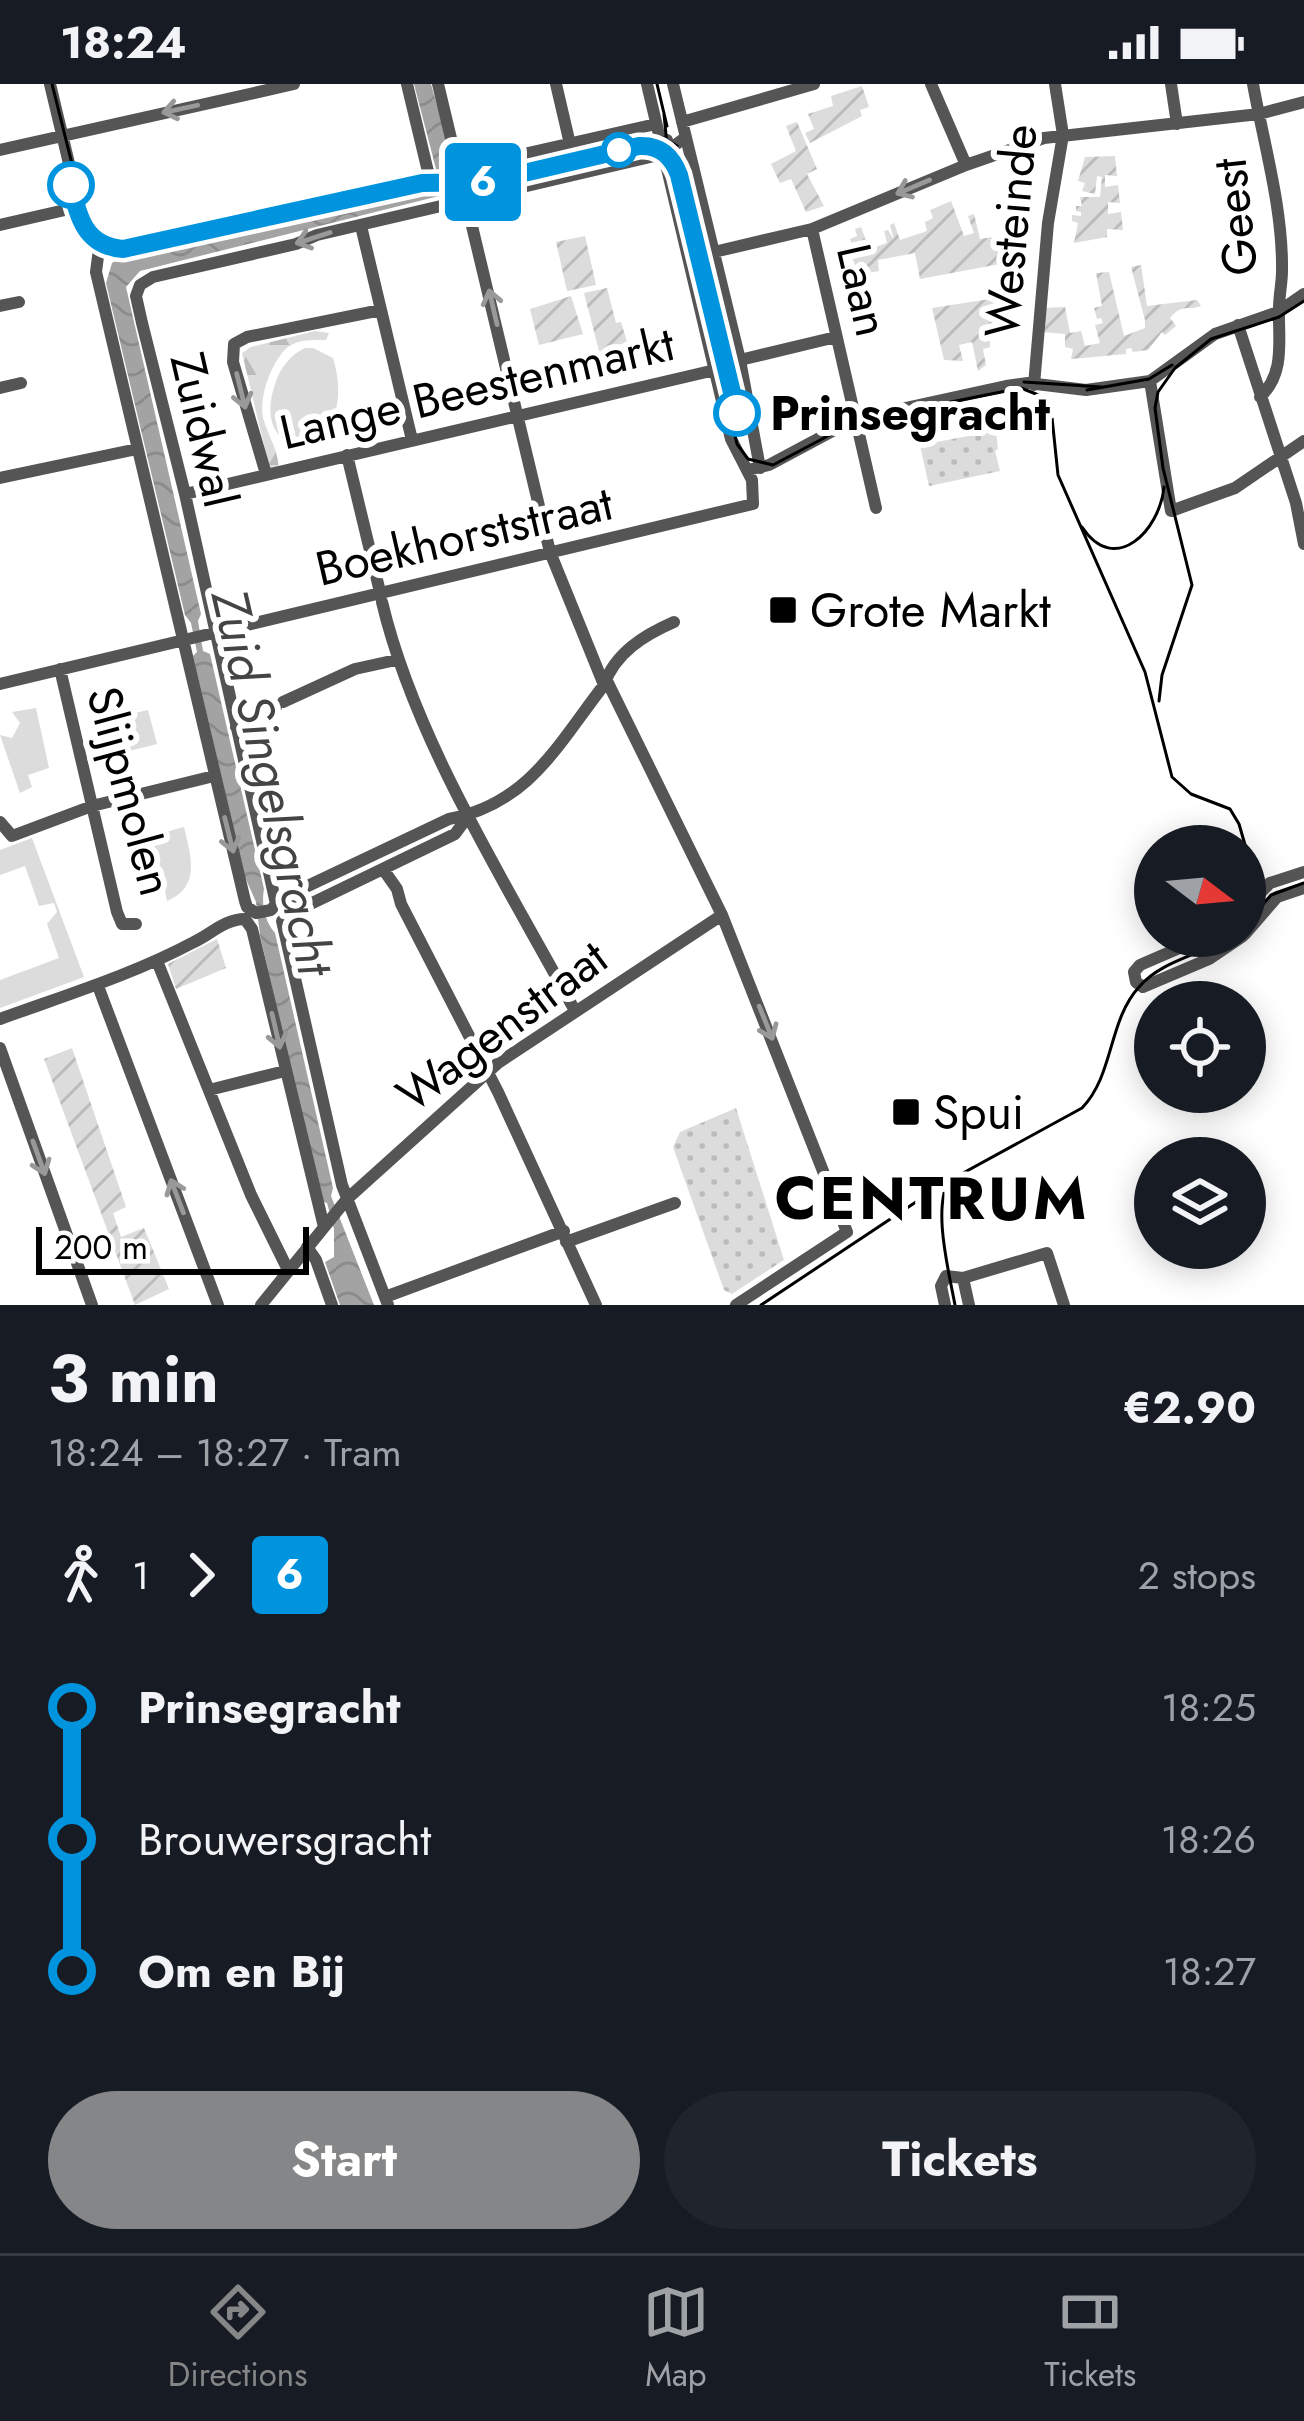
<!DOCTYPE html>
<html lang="en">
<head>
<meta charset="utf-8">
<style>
  body { margin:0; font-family:Jost,sans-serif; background:#20242c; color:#f1f3f6; height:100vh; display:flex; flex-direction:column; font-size:45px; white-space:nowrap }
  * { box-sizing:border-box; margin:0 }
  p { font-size:39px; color:#9ea1a6 }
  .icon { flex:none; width:66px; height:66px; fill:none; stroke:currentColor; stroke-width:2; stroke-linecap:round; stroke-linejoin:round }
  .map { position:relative; height:1221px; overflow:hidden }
  .panel { display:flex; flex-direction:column; background:#171b24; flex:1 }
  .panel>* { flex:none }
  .badge { padding:0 24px; border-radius:9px; font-size:42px; line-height:78px }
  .needle { width:78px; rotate:106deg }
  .fabs { position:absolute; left:1134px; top:741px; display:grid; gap:24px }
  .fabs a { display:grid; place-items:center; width:132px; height:132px; border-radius:50%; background:#171b24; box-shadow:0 6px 30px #0003; font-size:60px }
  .scale { position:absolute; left:36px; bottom:30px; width:273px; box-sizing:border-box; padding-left:12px; border:6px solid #000; border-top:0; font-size:33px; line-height:42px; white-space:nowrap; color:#000; -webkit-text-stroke:9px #fff; paint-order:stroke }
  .map>.badge { position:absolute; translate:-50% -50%; box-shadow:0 0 0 6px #fff }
  .legs { display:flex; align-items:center; gap:18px; height:132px; padding:0 48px; font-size:39px }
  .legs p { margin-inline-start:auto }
  .summary { display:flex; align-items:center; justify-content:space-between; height:204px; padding:0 48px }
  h1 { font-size:66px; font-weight:700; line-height:90px }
  .cta { display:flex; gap:24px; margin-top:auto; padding:24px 48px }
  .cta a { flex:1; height:138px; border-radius:72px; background:#858687; color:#fff; font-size:48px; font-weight:700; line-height:138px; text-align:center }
  .cta a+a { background:#20242c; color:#f1f3f6 }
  ul { padding:0 48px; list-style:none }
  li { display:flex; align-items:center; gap:42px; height:132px; font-size:45px }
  li i { display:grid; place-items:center; width:18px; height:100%; margin:0 15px; background:currentColor }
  li i::after { content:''; width:30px; height:30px; margin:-15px; border:9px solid; border-radius:50%; background:#171b24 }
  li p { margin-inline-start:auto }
  li:first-child i { background:linear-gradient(#0000 50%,currentColor 0) }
  li:last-child i { background:linear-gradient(currentColor 50%,#0000 0) }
  .status { display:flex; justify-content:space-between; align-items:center; height:84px; padding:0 60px; background:#171b24; direction:ltr }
  .status svg { height:33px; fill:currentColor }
  .dock { display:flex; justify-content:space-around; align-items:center; height:168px; border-top:3px solid #363941; background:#171b24; font-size:33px; color:#9ea1a6 }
  .dock a { display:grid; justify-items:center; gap:6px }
  .dock .active { color:#858687 }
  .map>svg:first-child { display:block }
  .grass { fill:#dcdcdc }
  .forest { fill:url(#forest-firs) }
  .park { fill:url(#park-dots) }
  .garden { fill:url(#garden-furrows) }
  .water { fill:url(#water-waves) }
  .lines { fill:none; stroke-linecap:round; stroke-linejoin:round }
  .minor { stroke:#555; stroke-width:12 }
  .tram { stroke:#000; stroke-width:3 }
  .oneway { stroke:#999 }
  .line-1-casing { stroke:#fff; stroke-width:27 }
  .line-1 { stroke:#0093de; stroke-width:18 }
  .stop-1-dot { fill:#fff; stroke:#0093de; stroke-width:6 }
  .poi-dot { fill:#000; stroke:#fff; stroke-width:4.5 }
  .labels { text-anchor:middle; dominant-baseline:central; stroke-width:12; stroke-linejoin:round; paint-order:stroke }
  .street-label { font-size:48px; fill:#000; stroke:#fff }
  .stop-label { font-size:48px; font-weight:bold; fill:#000; stroke:#fff; text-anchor:start }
  .poi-label { font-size:48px; fill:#000; stroke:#fff; text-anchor:start }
  .water-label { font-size:51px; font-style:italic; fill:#444; stroke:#fff }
  .district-label { font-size:60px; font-weight:bold; letter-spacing:3px; fill:#000; stroke:#fff }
</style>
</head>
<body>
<div class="status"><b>18:24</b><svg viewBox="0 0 49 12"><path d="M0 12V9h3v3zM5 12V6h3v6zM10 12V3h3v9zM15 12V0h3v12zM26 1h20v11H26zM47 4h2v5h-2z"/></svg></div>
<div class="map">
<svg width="1304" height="1221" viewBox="0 0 1304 1221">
  <defs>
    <pattern id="forest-firs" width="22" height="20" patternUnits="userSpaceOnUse" patternTransform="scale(3)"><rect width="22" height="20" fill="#dcdcdc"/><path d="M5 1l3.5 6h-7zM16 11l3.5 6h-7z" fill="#bbb"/></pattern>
    <pattern id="park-dots" width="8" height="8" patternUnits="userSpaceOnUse" patternTransform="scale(3)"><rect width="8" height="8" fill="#dcdcdc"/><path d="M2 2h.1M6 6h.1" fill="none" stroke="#bbb" stroke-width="1.8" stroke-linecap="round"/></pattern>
    <pattern id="garden-furrows" width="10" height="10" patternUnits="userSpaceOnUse" patternTransform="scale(3)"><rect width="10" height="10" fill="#dcdcdc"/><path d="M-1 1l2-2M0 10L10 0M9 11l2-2" fill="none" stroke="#bbb"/></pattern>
    <pattern id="water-waves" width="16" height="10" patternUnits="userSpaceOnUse" patternTransform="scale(3)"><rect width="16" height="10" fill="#a3a3a3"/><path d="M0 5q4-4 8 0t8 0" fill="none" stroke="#8b8b8b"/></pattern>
  </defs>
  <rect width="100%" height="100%" fill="#fff"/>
  <path class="grass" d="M305 264H313L333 274C364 377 246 387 275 300 280 284 290 271 305 264Z
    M36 624 49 684 28 691 32 703 20 709 0 651 12 654 20 639 12 628Z
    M148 626 157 660 117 670 109 635Z
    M184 743C191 772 201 803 167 817L157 769H151L148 753Z
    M32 754 84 893 0 924V896L59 874 47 840 57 828 54 819 39 822 25 782 0 791V766Z"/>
  <path class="forest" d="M315 247 329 249 326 256C313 256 299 255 288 263 271 277 257 317 264 337 270 356 277 363 279 384L270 386 242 269 251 263Z"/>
  <path class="park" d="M996 347 998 365 995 367 1000 387 929 402 920 361Z
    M736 1024 784 1176 732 1210 724 1206 673 1063 680 1048Z"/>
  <path class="garden" d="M862 2 869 23 860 26 862 32 810 59 805 49 814 45 808 30 833 22 831 12Z
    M797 38 817 85 807 90 824 122 806 128 791 95 780 99 771 80 796 67 786 42Z
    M1115 72 1117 92 1105 91V103L1118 101 1120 119 1108 118V130L1121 128 1123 146 1107 145V153L1074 159 1078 139 1072 137V131L1081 132V128L1076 127V122H1082L1080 113H1100L1102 93 1097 92 1095 110 1082 107 1085 99 1078 97 1085 73Z
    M951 117 964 152 974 149 968 132 974 130 980 155 993 153 994 158 1014 157 1015 163 1004 165 1009 168 1003 170 1005 179 920 195 915 169 878 176 879 187 853 192 845 201 843 192 851 190 856 183 852 174 846 176 844 171 853 163 850 155 857 152 855 145 861 143 869 165 887 159 884 147 888 146 894 156 890 141 894 139 900 156 927 147 925 138 933 134 930 126Z
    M585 152 596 201 567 207 556 158Z
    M1141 181 1147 222 1197 216 1201 222C1189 227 1182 219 1170 234L1176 242 1165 251 1162 248 1148 266 1133 268 1131 264 1126 265V270L1071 275 1073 265 1065 263V250L1041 248 1045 224 1065 223 1070 249 1081 247 1085 262 1100 259 1095 241 1103 239 1101 234 1097 235 1094 224 1102 222 1096 189 1109 188 1124 252 1145 244V236L1131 183Z
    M607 204 616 239 621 238 627 258 611 264 614 276 608 278 609 284 604 286 584 209Z
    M571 212 583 250 539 261 530 225Z
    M1003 213V248L990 249V263L983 265 986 281 978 287 972 258 959 261 963 277 944 276 932 224Z
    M217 855 226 884 176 905 168 880Z
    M72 964 126 1123 113 1129 121 1153 144 1144 169 1205 135 1221 44 975Z"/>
  <path class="water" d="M414 0H431C439 32 463 85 439 112L140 187 126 203 201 530 198 537 203 567 210 570 264 805C261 820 265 838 275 849L333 1104 331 1112 374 1221H340L325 1178 334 1173V1145L327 1119 321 1117 260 851 256 818 245 793 193 572 197 568 191 539 185 531 106 199 112 179 127 170 425 102 436 91V85Z"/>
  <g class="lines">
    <path class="minor" d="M50 0 83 138 100 157 118 163 421 97 491 94 667 56
      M407 0 430 96
      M438 0 550 468 604 601
      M556 0 570 60
      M673 0 740 276 760 384
      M931 0 966 81
      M1171 0 1177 40
      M1253 0C1264 61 1283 125 1282 187 1282 199 1279 212 1279 224 1278 255 1286 289 1260 313
      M682 38 814 0
      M0 66 294 0
      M458 85 656 40
      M0 141 78 123
      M361 142 412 356
      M812 145 876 424
      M100 157 96 188 245 817 247 823 256 829 271 826 276 820 185 410 142 239 136 212 140 201 153 193 296 160 317 151 663 70 686 53
      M714 168 812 145 966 81 1044 54 1259 30 1304 18
      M0 222 19 218
      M1238 241 1296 419 1304 460
      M740 276 836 253
      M1150 297 1171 427 1235 404 1304 357
      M1034 301 1048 139 1063 51 1055 0
      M0 304 21 299
      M347 371 380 508
      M748 386 769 381 855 335 1006 302 1028 299 1086 306 1150 297 1215 250 1278 228 1304 210
      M266 390 233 278 234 260 247 253 381 226
      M0 394 137 365
      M185 410 715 286
      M382 518C415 657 506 799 574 925
      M60 585 117 828 122 840H136
      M606 595 722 831 847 1148 736 1221
      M0 600 753 420 752 396 731 355 647 0
      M283 618 355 585 396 576
      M236 643 276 623
      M469 731 455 750 302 824 291 823 290 813 295 808 449 735C529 720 558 660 604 601 615 569 644 551 674 538
      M0 738 12 752 92 722 214 692
      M383 785 397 805 401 820 498 1008 596 1221
      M297 825 282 837 342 1101 388 1221
      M1245 825 1270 799 1304 788
      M1245 850 1277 813 1304 804
      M1207 852 1140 881 1134 888 1136 898 1143 903 1209 875 1243 852
      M157 877 251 1111 288 1186
      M98 902 218 1221
      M0 935C66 911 132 891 194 858 211 850 225 835 245 835L252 845 324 1143
      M0 964 92 1221
      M209 1006 285 987
      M566 1158 675 1119
      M307 1163 316 1176 332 1221
      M963 1194 969 1221
      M385 1213 564 1147
      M261 1221 347 1115 498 979 722 831
      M945 1221 941 1202 946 1192 963 1194 1047 1169 1064 1221"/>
    <path class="tram" d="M52 0 86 136 100 154 117 160 423 95 482 93 648 54H664L677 62
      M657 0 667 42
      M664 30 668 72 737 360 748 375 773 381 856 337 1021 304 1041 312 1051 324 1058 391 1145 588 1172 693 1191 710 1230 725 1239 740 1254 792 1245 831
      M1024 298 1102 303
      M1087 306 1149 295 1172 281
      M1082 443C1115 493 1160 446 1164 403
      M1159 617 1162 591 1192 501 1163 384 1155 324 1158 308 1175 284 1211 255 1279 233 1304 217
      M1249 836 1271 811 1304 799
      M951 1093C931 1120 949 1188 955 1221
      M761 1221 943 1100 1082 1024C1114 991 1108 937 1139 903 1162 876 1202 871 1231 852"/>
  </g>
  <defs><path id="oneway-shaft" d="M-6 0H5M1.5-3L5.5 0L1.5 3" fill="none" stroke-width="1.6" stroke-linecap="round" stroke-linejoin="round" transform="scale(3)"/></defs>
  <g class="oneway">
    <use href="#oneway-shaft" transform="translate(180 25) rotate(168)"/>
    <use href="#oneway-shaft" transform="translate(913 103) rotate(157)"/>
    <use href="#oneway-shaft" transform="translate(313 154) rotate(162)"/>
    <use href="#oneway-shaft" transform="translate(493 223) rotate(-103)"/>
    <use href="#oneway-shaft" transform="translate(241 307) rotate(76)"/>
    <use href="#oneway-shaft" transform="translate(229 751) rotate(76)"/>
    <use href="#oneway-shaft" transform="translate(766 939) rotate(68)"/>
    <use href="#oneway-shaft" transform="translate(276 947) rotate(77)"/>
    <use href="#oneway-shaft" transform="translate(39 1074) rotate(70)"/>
    <use href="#oneway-shaft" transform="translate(177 1112) rotate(-111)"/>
  </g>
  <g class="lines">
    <defs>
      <path id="line-1" d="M71 101C78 133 85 162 123 165L422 99 486 98 639 62C660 61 672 72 679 91L737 329"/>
    </defs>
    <use href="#line-1" class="line-1-casing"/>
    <use href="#line-1" class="line-1"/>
  </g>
  <g class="stop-1-dot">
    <circle cx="619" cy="66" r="15"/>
    <circle cx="71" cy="101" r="21"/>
    <circle cx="737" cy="329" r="21"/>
  </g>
  <g class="poi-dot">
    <rect x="768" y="511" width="30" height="30" rx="6"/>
    <rect x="891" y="1013" width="30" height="30" rx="6"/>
  </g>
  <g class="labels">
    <g class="street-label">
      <text transform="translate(1235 133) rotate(-96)">Geest</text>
      <text transform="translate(1011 147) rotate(-85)">Westeinde</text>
      <text transform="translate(863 206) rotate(77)">Laan</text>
      <text transform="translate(477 304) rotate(-13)">Lange Beestenmarkt</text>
      <text transform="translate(204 346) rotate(77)">Zuidwal</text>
      <text transform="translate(464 452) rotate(-13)">Boekhorststraat</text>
      <text transform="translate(130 707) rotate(75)">Slijpmolen</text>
      <text transform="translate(502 942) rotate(-37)">Wagenstraat</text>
    </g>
    <g class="stop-label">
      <text x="770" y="329">Prinsegracht</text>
    </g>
    <g class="poi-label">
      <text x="810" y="526">Grote Markt</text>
      <text x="933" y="1028">Spui</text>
    </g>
    <g class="water-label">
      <text transform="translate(273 698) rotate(77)">Zuid Singelsgracht</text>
    </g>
    <g class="district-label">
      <text x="932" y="1114">CENTRUM</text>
    </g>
  </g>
</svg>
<div class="fabs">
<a><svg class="needle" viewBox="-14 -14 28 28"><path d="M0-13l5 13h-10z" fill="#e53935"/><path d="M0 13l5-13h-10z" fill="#9ea1a6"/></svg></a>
<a><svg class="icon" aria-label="locate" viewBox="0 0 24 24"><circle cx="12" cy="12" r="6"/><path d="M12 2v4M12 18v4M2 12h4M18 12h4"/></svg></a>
<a><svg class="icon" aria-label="layers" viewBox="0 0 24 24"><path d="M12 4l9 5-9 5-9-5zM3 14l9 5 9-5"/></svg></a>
</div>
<div class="scale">200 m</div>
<b class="badge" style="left:483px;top:98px;background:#0093de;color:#fff">6</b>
</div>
<section class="panel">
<div class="summary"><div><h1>3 min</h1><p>18:24 – 18:27 · Tram</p></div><b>€2.90</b></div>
<div class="legs"><svg class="icon" aria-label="walk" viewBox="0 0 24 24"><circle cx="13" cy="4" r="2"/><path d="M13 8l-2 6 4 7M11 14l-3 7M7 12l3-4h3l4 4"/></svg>1<svg class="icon" aria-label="forward" viewBox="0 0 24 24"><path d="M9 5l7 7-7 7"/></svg><b class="badge" style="background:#0093de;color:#fff">6</b><p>2 stops</p></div>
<ul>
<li><i style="color:#0093de"></i><b>Prinsegracht</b><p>18:25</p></li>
<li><i style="color:#0093de"></i><span>Brouwersgracht</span><p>18:26</p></li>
<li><i style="color:#0093de"></i><b>Om en Bij</b><p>18:27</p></li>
</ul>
<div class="cta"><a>Start</a><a>Tickets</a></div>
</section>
<nav class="dock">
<a class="active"><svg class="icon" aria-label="directions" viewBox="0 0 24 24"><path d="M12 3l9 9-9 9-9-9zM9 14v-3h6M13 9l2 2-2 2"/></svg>Directions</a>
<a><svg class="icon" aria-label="map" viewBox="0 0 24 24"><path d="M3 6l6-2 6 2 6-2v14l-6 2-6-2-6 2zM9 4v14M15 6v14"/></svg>Map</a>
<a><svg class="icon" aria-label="tickets" viewBox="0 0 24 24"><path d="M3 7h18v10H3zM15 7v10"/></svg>Tickets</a>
</nav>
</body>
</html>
